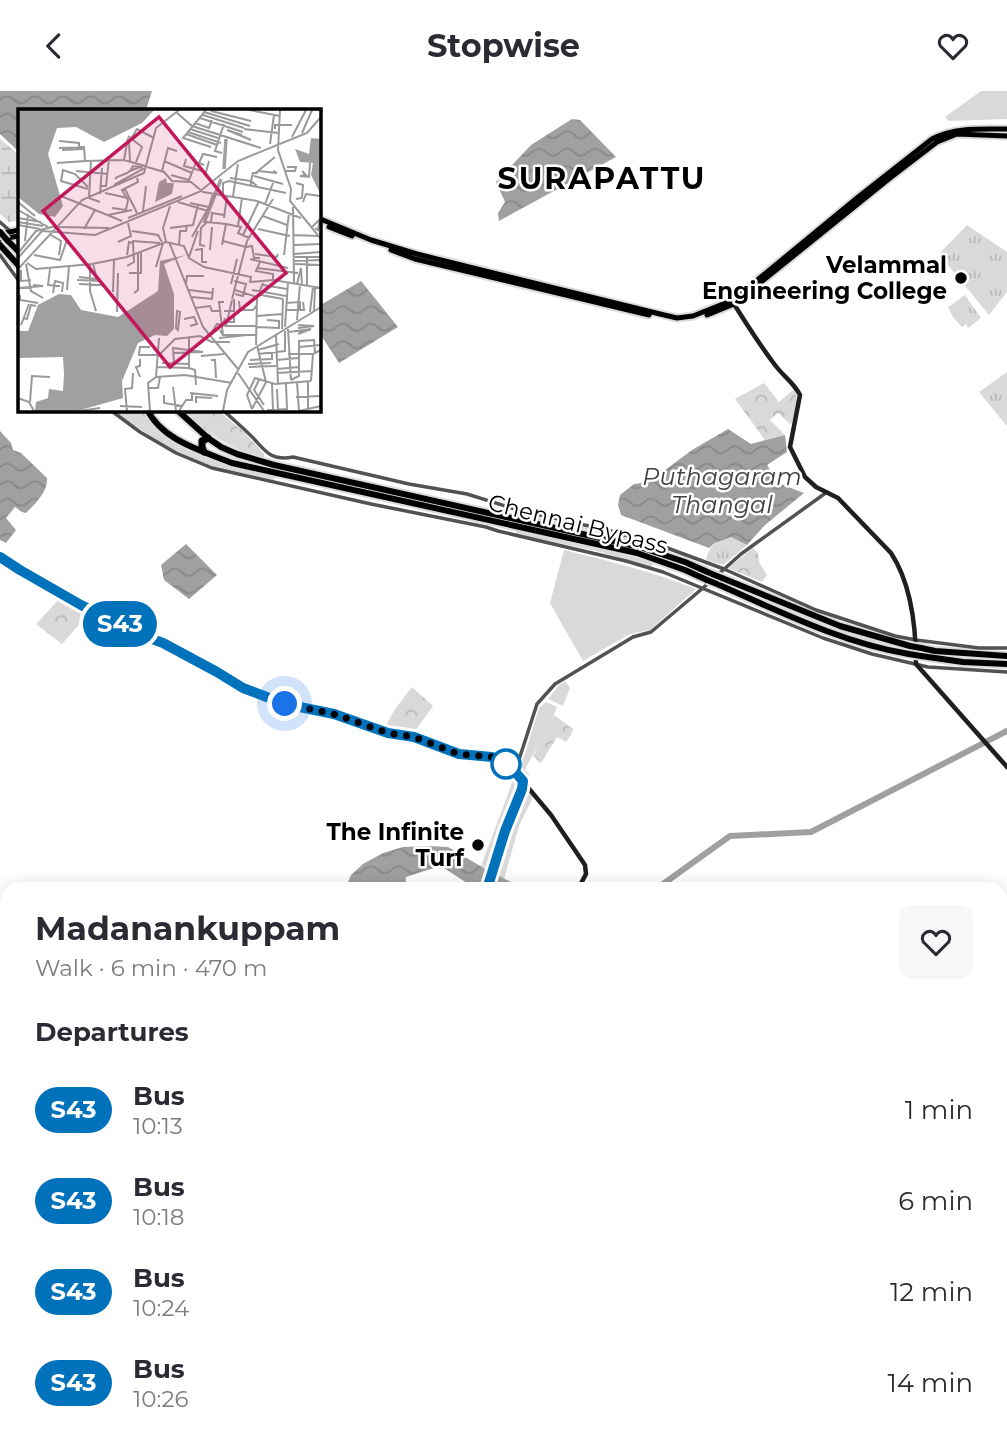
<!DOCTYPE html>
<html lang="en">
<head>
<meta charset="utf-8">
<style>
  body { margin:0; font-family:Montserrat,sans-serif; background:#f7f7f7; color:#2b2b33; height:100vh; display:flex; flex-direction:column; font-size:26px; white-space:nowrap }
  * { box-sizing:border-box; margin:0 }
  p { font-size:23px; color:#7c7c81 }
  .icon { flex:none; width:38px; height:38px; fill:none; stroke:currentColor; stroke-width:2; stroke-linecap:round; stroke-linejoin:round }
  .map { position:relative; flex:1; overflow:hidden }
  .sheet { position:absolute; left:0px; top:791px; width:1008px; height:562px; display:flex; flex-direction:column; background:#fff; border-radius:21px 21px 0 0; box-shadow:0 4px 18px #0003 }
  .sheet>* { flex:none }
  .badge { padding:0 14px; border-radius:23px; font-size:24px; line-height:46px }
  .you { position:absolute; width:35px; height:35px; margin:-18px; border:5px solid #fff; border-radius:50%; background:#1a73e8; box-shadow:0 0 0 10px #1a73e833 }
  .map>.badge { position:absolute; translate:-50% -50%; box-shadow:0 0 0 4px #fff }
  h2 { padding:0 35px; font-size:26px; line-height:63px }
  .round { display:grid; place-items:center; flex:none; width:74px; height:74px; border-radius:14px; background:#f7f7f7 }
  .overview { display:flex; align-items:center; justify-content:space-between; height:119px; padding:0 35px }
  h1 { font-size:33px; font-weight:700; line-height:52px }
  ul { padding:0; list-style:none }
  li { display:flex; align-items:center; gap:21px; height:91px; padding:0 35px }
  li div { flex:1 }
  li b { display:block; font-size:26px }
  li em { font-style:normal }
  li .badge { min-width:77px; font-weight:700; text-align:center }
  header { display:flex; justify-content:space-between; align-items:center; height:91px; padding:0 35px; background:#fff; font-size:32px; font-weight:700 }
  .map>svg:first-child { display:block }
  .green { fill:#d9d9d9 }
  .forest { fill:url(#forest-crowns) }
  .wetland { fill:url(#wetland-marsh) }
  .park { fill:url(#park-tufts) }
  .water { fill:url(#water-waves) }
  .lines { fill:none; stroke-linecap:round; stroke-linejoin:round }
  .river { stroke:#a0a0a0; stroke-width:6 }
  .primary-casing { stroke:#dbdbdb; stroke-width:9 }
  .trunk-casing { stroke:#dbdbdb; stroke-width:10 }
  .motorway-casing { stroke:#dbdbdb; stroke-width:10 }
  .tertiary { stroke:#525252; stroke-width:3.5 }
  .secondary { stroke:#1f1f1f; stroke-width:4.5 }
  .primary { stroke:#000; stroke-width:5 }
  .trunk { stroke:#000; stroke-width:6 }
  .motorway { stroke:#000; stroke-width:7 }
  .trunk-bridge-casing { stroke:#dbdbdb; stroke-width:10; stroke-linecap:butt }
  .trunk-bridge { stroke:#000; stroke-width:6 }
  .line-casing { stroke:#fff; stroke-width:16 }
  .line { stroke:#0072bc; stroke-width:10 }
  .walk { stroke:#000; stroke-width:7; stroke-dasharray:0 12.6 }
  .poi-dot { fill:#000; stroke:#fff; stroke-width:2.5 }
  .stop-dot { fill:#fff; stroke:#0072bc; stroke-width:3.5 }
  .labels { text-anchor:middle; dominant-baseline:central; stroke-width:5; stroke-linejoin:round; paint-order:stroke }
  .poi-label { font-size:23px; font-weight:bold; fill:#000; stroke:#fff; text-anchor:end }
  .street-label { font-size:23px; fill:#000; stroke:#fff }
  .water-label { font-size:24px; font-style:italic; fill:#414141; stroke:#fff }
  .district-label { font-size:30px; font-weight:bold; letter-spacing:2px; fill:#000; stroke:#fff }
  .inset-river { fill:none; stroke:#a0a0a0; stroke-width:3.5 }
  .inset-road { fill:none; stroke:#999; stroke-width:2 }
  .view { fill:#c2185b; fill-opacity:0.15; stroke:#c2185b; stroke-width:3.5 }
  .inset-edge { fill:none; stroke:#000; stroke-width:3.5 }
</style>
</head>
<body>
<header><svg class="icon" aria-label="back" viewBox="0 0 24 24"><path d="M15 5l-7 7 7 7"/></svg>Stopwise<svg class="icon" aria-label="heart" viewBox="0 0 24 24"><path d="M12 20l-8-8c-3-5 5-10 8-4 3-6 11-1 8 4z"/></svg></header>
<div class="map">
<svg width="1007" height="1352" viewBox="0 0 1007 1352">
  <defs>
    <pattern id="forest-crowns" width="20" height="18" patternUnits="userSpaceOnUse" patternTransform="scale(1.75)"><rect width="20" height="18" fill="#d9d9d9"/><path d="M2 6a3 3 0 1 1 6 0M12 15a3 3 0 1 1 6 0" fill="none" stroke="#b8b8b8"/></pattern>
    <pattern id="wetland-marsh" width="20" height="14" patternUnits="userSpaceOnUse" patternTransform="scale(1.75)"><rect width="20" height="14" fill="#d9d9d9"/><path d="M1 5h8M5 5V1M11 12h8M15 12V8" fill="none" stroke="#b8b8b8"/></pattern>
    <pattern id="park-tufts" width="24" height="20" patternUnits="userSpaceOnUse" patternTransform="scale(1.75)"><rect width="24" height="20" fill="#d9d9d9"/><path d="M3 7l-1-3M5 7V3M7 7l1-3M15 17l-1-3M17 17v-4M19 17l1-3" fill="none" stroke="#b8b8b8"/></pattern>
    <pattern id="water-waves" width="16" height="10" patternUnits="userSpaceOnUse" patternTransform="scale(1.75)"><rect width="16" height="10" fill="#a0a0a0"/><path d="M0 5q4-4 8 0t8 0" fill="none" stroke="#888"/></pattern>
  </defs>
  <rect width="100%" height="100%" fill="#fff"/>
  <path class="green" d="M981 0H1007V28L949 30 945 26Z
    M158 338 232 375 275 385 274 389 213 376 176 360 152 346Z
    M215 359 256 372 639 457 688 474 841 537 883 551 944 563 1007 567V571L958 569 895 559 818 534 638 461 255 376Z
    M520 422 610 442 657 456 656 460 519 426Z
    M516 437 636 464 653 470 652 476 597 460 516 443Z
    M564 459C609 470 653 481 696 498L650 539 630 543 583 570 550 512Z
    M565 590 570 597 563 615 548 608 559 594Z
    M546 611 557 616 548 637 525 678 529 683V692L520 679 539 617Z
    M515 684 520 691 519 698 488 779 481 775Z
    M529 701 533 706 519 735 504 788 498 785 517 728Z"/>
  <path class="forest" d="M764 292 779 311 794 298C801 310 795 321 791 334L778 322 770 329 785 344 765 349 735 308Z
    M112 319H143L158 338 152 346Z
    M185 319H217L244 341 264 363V367C229 357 214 346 186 323L188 321Z
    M753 457 758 462 759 471 767 484 762 491 728 477Z
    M61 506 90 521 62 553 36 533Z
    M412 596 433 615 413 643 384 638 395 618Z
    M554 624 573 638 572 642 566 651 557 646 541 672 533 665Z"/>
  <path class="wetland" d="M0 48 19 64V129L9 131 0 123Z"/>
  <path class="park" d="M967 134 1007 161V201L989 224 939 163Z
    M965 204 981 227 968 237 966 233 962 236 953 226 948 216Z
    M1007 281V334H1006L979 301Z
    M731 446 747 454 723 474 706 469C710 452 716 452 731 446Z"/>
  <path class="water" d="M0 0H152L146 19H19V61L0 43Z
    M572 28 580 29 616 66 499 130 498 122 505 111 496 91 531 54Z
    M361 190 398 236 339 272 319 241V215Z
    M728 338 751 353 785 344 787 361 767 374 778 392 804 402 765 434 747 454 731 446 715 452 709 457 621 424 618 414 620 404 634 393 649 391 692 359Z
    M0 340 11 352 13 359 21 362 47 387C48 401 35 413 26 422L22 421 15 416 6 427 16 439 6 452 0 449Z
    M186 453 217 484 189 508 164 489 161 474Z
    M430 755 448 756 487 779 513 792 521 798H476L444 777 437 776 406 786 405 798H345L351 784 363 773 383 762 403 756Z
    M0 883 7 885V1108L0 1106Z"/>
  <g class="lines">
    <path class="river" d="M656 798 730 745 811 741 1007 640"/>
    <defs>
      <path id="primary" d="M318 127 371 149 417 163 660 223 677 227 693 225 733 209 857 107 932 48C955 36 981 38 1007 38
        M329 136 352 145
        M0 143 19 139
        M0 148 19 145
        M391 159 415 168 649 224
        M707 224 734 213 890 87 937 51 957 43 1007 45"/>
      <path id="trunk" d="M7 149 19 161
        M0 154 19 175
        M147 318C162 350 203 360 232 372L637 462 685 479 707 489
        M176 318 208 347 221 356 237 363 274 374 640 456 685 471 712 483
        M722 487 840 535 910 555
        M717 493C779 520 842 552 909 563
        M921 557 935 560 1007 565
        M921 565 963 571 1007 573"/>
      <path id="motorway" d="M204 361 202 356V350L208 347"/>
    </defs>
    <use href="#primary" class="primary-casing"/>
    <use href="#trunk" class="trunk-casing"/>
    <use href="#motorway" class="motorway-casing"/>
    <path class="tertiary" d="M0 131 10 140
      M0 164 19 190
      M109 318 140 341 176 362 212 377 371 413 486 436 498 440 626 470 663 481 823 547 872 563 928 576 1007 581
      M222 318C230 326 239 333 247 341 264 356 267 371 293 366L409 393 467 403 518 419 611 440 662 455 724 478 816 519 895 545 916 549 979 557H1007
      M515 681 537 613 555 593 633 546 651 541 703 497 741 463 827 401
      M1001 993 1007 992
      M446 1346 452 1352
      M399 1352 405 1346
      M498 1352 506 1346"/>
    <path class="secondary" d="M734 213C747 234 760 254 775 274 783 285 794 292 800 304L790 356 805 386 816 396 838 407 891 462C912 494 916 536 916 573L1007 676
      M0 466 81 514 144 545 163 553 219 582 243 597 285 613 334 623 388 642 413 646 459 663H476L492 666 502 670 515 681 551 724 585 774 586 783 578 798
      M487 798 505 740 519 706 522 690
      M491 798 509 742 527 697
      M346 1346V1352
      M923 1346 929 1352
      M342 1352V1346
      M796 1352 803 1346"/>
    <use href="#primary" class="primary"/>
    <use href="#trunk" class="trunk"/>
    <use href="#motorway" class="motorway"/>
    <defs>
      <path id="trunk-bridge" d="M0 141 7 149
        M712 483 722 487
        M707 489 717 493
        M910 555 921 557
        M909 563 921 565"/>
    </defs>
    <use href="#trunk-bridge" class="trunk-bridge-casing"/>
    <use href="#trunk-bridge" class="trunk-bridge"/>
  </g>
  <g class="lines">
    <defs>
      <path id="line" d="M0 466 20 479 81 514 144 545 163 552 217 581 243 597 285 613 334 623 388 642 414 646 459 663 492 666 510 675 523 690 522 698 505 740 487 798"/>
    </defs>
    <use href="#line" class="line-casing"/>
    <use href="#line" class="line"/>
    <path class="walk" d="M285 613 334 623 388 642 414 646 459 663 492 666 510 675 506 673"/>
  </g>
  <g class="poi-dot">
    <circle cx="961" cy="187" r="7"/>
    <circle cx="478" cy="754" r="7"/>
  </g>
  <circle class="stop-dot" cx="506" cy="673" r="14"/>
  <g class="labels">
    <g class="poi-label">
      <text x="947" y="174">Velammal<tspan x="947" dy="26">Engineering College</tspan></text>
      <text x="464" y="741">The Infinite<tspan x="464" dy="26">Turf</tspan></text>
    </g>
    <g class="street-label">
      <text transform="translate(578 433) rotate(14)">Chennai Bypass</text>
    </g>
    <g class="water-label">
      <text x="722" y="385">Puthagaram<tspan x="722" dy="28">Thangal</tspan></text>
    </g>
    <g class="district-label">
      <text x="602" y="87">SURAPATTU</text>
    </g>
  </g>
  <g transform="translate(18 18)">
    <rect width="303" height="303" fill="#fff"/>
    <path d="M0 1H136L124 14 86 33 58 18 39 19 30 45 45 97 37 108 21 105 0 88ZM293 29 303 30V86L293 66 295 54 282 53 277 40 291 45ZM148 69 149 74H156L154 85 137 93 141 73ZM168 146 146 155 156 185V220L149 227 137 226 120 234 104 272 105 289 59 302H17L18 293 30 289 31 280 45 282 46 265 45 248 0 249V222H10L20 196 41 185 53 186 63 201 100 208 140 182 142 152Z" fill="#a0a0a0"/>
    <path class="inset-river" d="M206 60 208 30M186 114 203 70"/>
    <path class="inset-road" d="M188 1 165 29 193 38M231 1 262 7M262 1 260 41 273 80 272 92 303 130M193 2 233 12M158 3 174 17 243 39M186 3 232 17M185 6 226 19M182 9 225 23M177 14 191 19 194 11M172 20 200 29M226 20 261 24M257 20V16H274M170 23 203 34M284 24 294 1M168 25 199 36M224 26 209 21 233 31M110 27 124 38 118 53M274 28 288 1M41 32 61 34V38M252 35 256 6M44 41 65 40M204 44 197 42 206 15M168 50 166 57 188 63 191 52M106 51 110 29M67 52 106 51 127 57M73 52 71 89 82 93M112 52 111 33 119 20 136 29M146 52 174 64M39 54 67 52 66 38 41 39M186 56 181 54 185 45 199 48M129 58 146 63 154 72 173 73 185 83 239 92 283 109M58 62 90 65M144 62 150 39 159 42M255 62 259 64 240 62 257 48M267 62H277L278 58H269M284 62 288 66 282 67 291 68 292 54M153 66 171 71 178 53M236 67 265 75M212 69 233 72V76M97 70 99 68 109 64 112 62 122 58 115 57 112 62M96 76 125 60 122 58M82 77H88L91 50M239 77 233 72 235 64H240M70 78 57 65 45 61 43 72 70 80M107 80 119 104M87 84 110 89M82 85 84 59M205 86V74L211 72 268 84M43 87 104 112M215 87 220 55M278 90 284 89 285 76 278 74M0 93 17 107M160 93 190 102M285 93 288 85 302 87M172 94 191 98 195 85M247 95 255 74M275 98 276 174M94 99 108 101 110 91 104 81 120 73 119 69M0 101 30 118M125 102 128 77M90 106 114 101M245 107 269 116M0 109 23 113M110 109 164 87M206 109 209 87M0 113 25 117M193 114 194 104 206 106M208 115 223 118 220 124 231 129M0 116 22 120M220 117 224 89M41 118 91 119M294 118 302 110 300 121 297 119M152 119 175 116 180 96M66 120 77 101M240 120 272 127M114 122 140 126 144 133M33 126 43 132 41 146M225 126 241 92M275 126 300 127M174 128 191 98M7 132 10 105M114 132 142 134M205 132 228 138M100 133 113 127 110 114M148 133 145 119 152 97M151 133 185 218 220 260M161 136 162 122H168L169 116M204 136 208 115M276 136 303 135M187 137 182 136 183 119 189 113 208 115M228 138 234 137 236 149H242M177 141 184 140V153H189M192 141 194 118M1 143 18 122 38 117M237 145 259 148 260 145M276 145 303 143M16 146 42 151 49 131M266 146 271 104M289 147V177M171 148 180 122M277 148H303M0 149 24 122 77 126 181 83 220 52 289 24 303 8M232 150 270 159M276 152 303 151M242 153 238 162 255 165V170M9 154 18 160 74 155 109 148 148 133 166 137 171 149 186 158 233 168 232 173 255 171 303 179M8 155 13 182 25 189M277 155 303 156M72 156V182L78 202M109 157 116 153 115 134 111 133 109 146M138 158 145 134M239 159 280 164M0 160 64 91 126 64 138 19 161 1M32 160 30 176 42 177M3 161V172L13 171M111 164H123V142M61 168 79 170 75 155M59 171 83 172M216 172 228 175 225 187 217 185M168 174 169 167H186M61 175 85 176M213 175 219 150M279 175 283 159 284 176M245 176 269 180M0 179 25 177 15 176M49 181 51 157M171 181 195 184M217 181 239 188M234 181 268 187M95 183 96 151M35 184 37 172 45 174 44 183M116 184 120 181V144M2 186V191L20 194M243 186 265 190M174 188 194 190 195 179M214 190 229 132 255 90M221 192 222 201H235L239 196M268 194 282 193V201M177 199 192 197 194 202H202M268 201H286L285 193M159 202 162 203 160 221 158 219ZM206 202H216V190M296 202 297 178M99 203 100 164M292 203 295 178M239 207 264 205M5 209 9 210 13 196 18 197M207 209 206 213H216V204M166 210 176 208 179 215 172 217M279 211 282 175M3 216 11 195M280 216 296 217 280 219M209 217H238M238 218 261 219V212L249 211M267 218 270 173M264 220 265 190M270 220 273 271M202 221 205 226H238M271 223 293 220 280 225M192 226 199 215 208 217 214 191M205 226 201 193H206M258 226 260 275M171 229V259L177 261 178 276M201 229 229 226M238 236 239 189 245 174M239 237 248 273M132 238H122L121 246H140M281 238 303 236M240 241 261 235M155 244 185 243M240 245 267 242V222M270 245H295M140 247 157 230 182 227 194 233H212M183 247 206 245M193 251H197L198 269M232 251 254 250V243M258 251 280 249M144 254 171 255M156 255 155 239 185 243M230 255 253 254M139 258 171 259M231 258 258 257M259 260 281 258M220 264 246 302M259 264 294 262M122 268 118 258 122 257V250M138 268 167 266 214 274M138 268 141 229M241 271 236 281 246 296M273 271 281 267V232L296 231 297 244M293 272 295 245 303 241M279 273 281 302M254 275 255 301M155 278 158 302M130 279H140L142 268M259 280 260 301M172 284 200 287M146 286V294L164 297M278 288 303 287M0 289 11 293 16 302M12 293 14 267 32 268M178 294V288L194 289M102 297 124 298M290 299V273M234 300 229 286 237 269 257 275 293 272M234 300 248 273M249 301 269 300 268 275M61 302 82 299M109 302 107 280 114 279 115 264M132 302 130 274 138 268M161 302 168 291H174V285M205 302 209 281 230 243 303 198M281 302 303 297"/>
    <path class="view" d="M141 8 268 164 152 258 25 102Z"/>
    <rect width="303" height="303" class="inset-edge"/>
  </g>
</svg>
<div class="you" style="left:285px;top:613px"></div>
<b class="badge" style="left:120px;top:533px;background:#0072bc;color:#fff">S43</b>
<section class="sheet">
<div class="overview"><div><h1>Madanankuppam</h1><p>Walk · 6 min · 470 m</p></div><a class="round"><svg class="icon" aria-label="heart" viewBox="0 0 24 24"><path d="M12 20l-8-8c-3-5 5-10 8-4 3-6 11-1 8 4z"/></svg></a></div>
<h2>Departures</h2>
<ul>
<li><span class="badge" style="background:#0072bc;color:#fff">S43</span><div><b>Bus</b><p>10:13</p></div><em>1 min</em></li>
<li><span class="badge" style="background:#0072bc;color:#fff">S43</span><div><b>Bus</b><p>10:18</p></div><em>6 min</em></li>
<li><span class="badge" style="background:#0072bc;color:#fff">S43</span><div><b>Bus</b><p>10:24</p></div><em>12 min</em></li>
<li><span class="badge" style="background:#0072bc;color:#fff">S43</span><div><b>Bus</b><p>10:26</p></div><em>14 min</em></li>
</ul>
</section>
</div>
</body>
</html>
